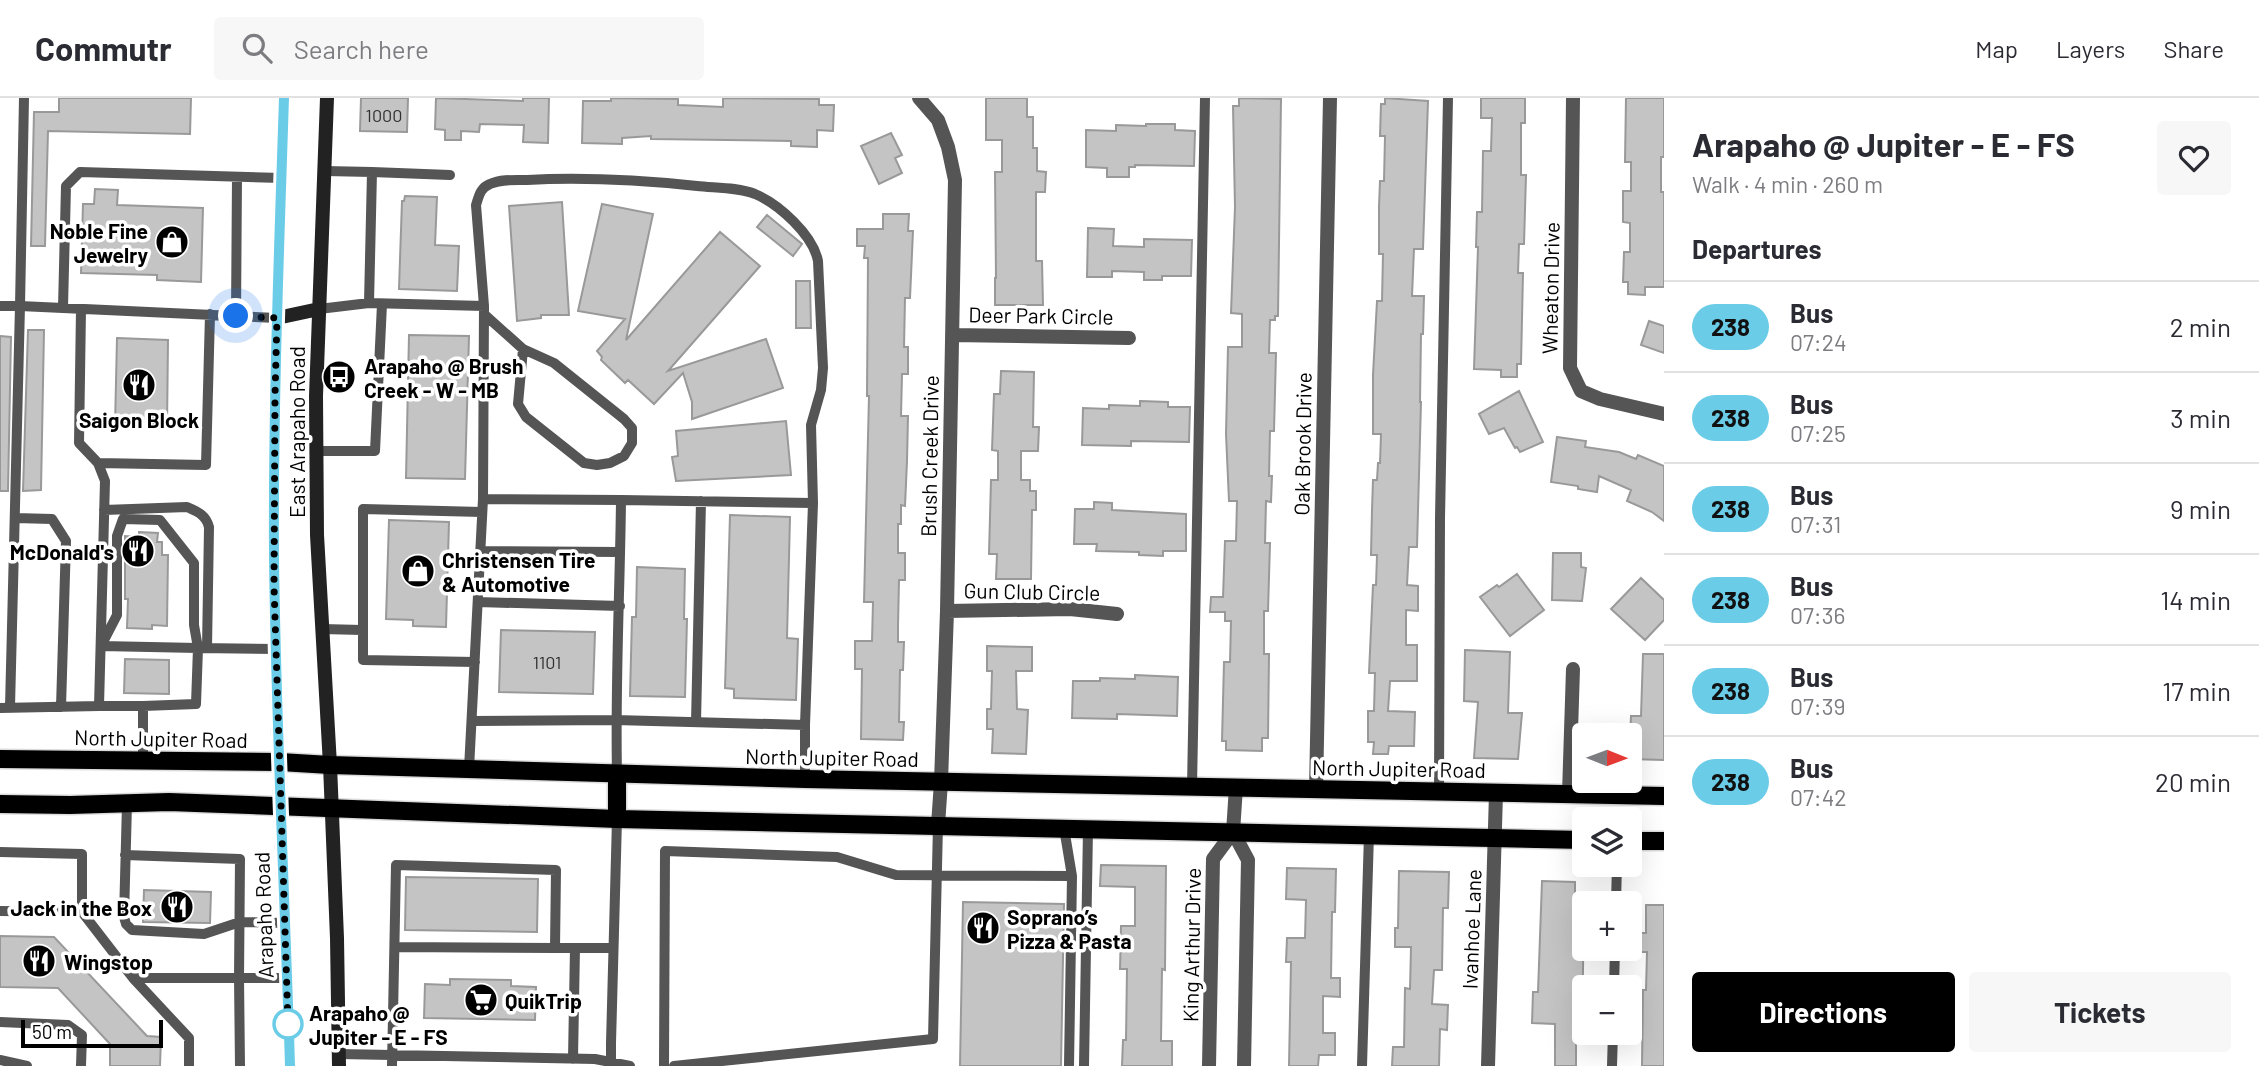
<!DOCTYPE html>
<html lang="en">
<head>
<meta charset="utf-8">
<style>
  body { margin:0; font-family:Barlow,sans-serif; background:#f7f7f7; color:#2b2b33; height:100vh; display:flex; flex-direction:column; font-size:26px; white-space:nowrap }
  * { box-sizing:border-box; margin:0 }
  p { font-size:23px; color:#7c7c81 }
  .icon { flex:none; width:38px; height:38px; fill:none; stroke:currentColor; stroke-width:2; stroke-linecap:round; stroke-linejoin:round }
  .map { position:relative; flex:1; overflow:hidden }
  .panel { display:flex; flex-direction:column; background:#fff; width:595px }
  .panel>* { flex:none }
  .badge { padding:0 14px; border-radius:23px; font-size:24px; line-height:46px }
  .needle { width:46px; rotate:91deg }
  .buttons { position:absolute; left:1572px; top:625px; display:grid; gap:14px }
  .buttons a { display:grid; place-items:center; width:70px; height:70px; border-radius:7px; background:#fff; box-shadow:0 7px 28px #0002; font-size:35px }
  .scale { position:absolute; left:21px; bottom:18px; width:142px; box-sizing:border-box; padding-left:7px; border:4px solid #000; border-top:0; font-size:19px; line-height:24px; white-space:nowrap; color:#000; -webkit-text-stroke:5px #fff; paint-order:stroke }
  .you { position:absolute; width:35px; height:35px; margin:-18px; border:5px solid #fff; border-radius:50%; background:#1a73e8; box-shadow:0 0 0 10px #1a73e833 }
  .map>.badge { position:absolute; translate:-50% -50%; box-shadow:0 0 0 4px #fff }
  h2 { padding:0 28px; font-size:26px; line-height:63px }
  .round { display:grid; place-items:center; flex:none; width:74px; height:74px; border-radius:7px; background:#f7f7f7 }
  .head { display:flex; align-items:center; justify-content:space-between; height:119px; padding:0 28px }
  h1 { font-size:33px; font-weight:700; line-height:52px }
  .primary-button { display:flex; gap:14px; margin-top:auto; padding:14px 28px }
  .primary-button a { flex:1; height:80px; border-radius:7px; background:#000; color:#fff; font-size:28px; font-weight:700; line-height:80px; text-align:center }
  .primary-button a+a { background:#f7f7f7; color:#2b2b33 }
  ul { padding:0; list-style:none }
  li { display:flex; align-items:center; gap:21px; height:91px; padding:0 28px; border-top:2px solid #e1e1e2 }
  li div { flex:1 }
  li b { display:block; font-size:26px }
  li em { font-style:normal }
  li .badge { min-width:77px; font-weight:700; text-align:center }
  header { display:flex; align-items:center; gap:42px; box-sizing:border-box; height:98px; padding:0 35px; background:#fff; border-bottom:2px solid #e1e1e2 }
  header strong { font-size:33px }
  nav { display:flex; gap:38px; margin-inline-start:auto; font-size:24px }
  .search { width:490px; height:63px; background:#f7f7f7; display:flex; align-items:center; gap:18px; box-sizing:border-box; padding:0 24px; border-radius:7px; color:#7c7c81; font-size:26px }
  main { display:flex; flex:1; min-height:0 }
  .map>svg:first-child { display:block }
  .building { fill:#c4c4c4; stroke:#999; stroke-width:2 }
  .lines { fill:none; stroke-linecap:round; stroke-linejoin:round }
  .primary-casing { stroke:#dbdbdb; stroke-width:21 }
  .service { stroke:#555; stroke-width:10 }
  .minor { stroke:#555; stroke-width:14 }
  .secondary { stroke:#222; stroke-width:14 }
  .primary { stroke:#000; stroke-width:18 }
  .line-casing { stroke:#fff; stroke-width:16 }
  .line { stroke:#6bcce7; stroke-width:10 }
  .walk { stroke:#000; stroke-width:7; stroke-dasharray:0 12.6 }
  .stop-dot { fill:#fff; stroke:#6bcce7; stroke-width:3.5 }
  .labels { text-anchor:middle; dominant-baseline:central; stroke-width:7; stroke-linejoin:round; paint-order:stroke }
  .number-label { font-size:18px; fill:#313131 }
  .poi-label { font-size:21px; font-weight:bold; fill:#000; stroke:#fff; text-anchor:start }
  .street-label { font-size:21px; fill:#000; stroke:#fff }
  .stop-label { font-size:21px; font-weight:bold; fill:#000; stroke:#fff; text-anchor:start }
</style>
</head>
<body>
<header>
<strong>Commutr</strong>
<div class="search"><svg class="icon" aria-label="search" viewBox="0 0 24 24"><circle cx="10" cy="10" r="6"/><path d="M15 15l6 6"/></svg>Search here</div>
<nav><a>Map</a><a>Layers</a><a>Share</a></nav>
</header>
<main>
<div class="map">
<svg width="1664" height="968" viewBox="0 0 1664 968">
  <rect width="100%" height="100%" fill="#fff"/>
  <path class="building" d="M59 0H191L190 36 48 33 45 148H31L34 14H59Z
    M361 0H408L407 34 360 33Z
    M436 0 523 3V0H549L548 45 523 44 524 27 480 26 479 34 461 33V42H445V32L435 31Z
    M611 0 678 1V7L723 9V0L819 1V7H834L833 33 817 32V49L791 48V43L651 41V38L622 40V46L582 45 583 3H611Z
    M986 0H1027V19H1033V50H1037V73L1046 74 1045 94H1036V163H1042L1043 207H995V180H996L995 74H1002V42H986Z
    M1239 0 1281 1 1278 218H1275V222H1270L1269 255H1276L1274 333H1270L1269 378H1272L1271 404 1266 403 1265 445H1270L1268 513H1264V556H1269L1268 640H1262V653L1226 652V643H1222L1224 564H1230L1231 523H1225V514H1210L1211 499H1223L1225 443H1236L1237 403H1229L1226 336 1228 249H1242V216L1231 215 1235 109 1233 8H1239Z
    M1385 0 1428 3 1423 151H1414L1412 198H1424L1423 236H1421L1420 304H1421L1417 449H1409L1407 487 1418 488V513L1406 512V547H1417V583H1390L1388 613 1415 614 1414 648H1389L1388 656H1373L1374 644H1368V613H1374L1375 575H1369L1373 487H1376L1377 457H1371L1372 412 1373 382H1377L1378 365H1380L1381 336H1373V277L1377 203H1382L1383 156H1379V109L1380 83H1384L1385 38H1380L1381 6H1385Z
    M1481 0H1525V25H1521V77H1526L1524 146H1519L1518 175H1523L1521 266H1517V279H1501V272L1474 271 1478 149H1476L1477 114H1482L1483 53H1491L1492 20H1481Z
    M1626 0H1664V59H1661V94H1664V189H1645V197L1628 196V184H1623L1624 154H1630V125L1623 124V93H1631V64H1625Z
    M1146 26H1175V32L1195 33 1194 68 1135 67V69H1129V79H1107V70L1086 69V32L1116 33V27L1146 28Z
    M891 35 902 57 895 60 902 75 879 86 861 48Z
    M95 91 118 92 117 107 203 110 201 184 157 182V177L81 175 83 106H94Z
    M405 98 437 99 435 147 459 148 457 193 399 191 402 103H404Z
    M562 104 569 217H541V220L517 223 509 108Z
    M602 106 653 116 626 242 720 134 760 168 668 273 766 241 783 290 692 321V304L683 275 654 306 628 282 625 285 601 262 602 259 597 253 625 221 578 213Z
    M883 116H909L908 133H913L910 200H905L904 249H908V276H902L901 318H908L907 363 905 408 901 407V426H898V455H905V482H899L898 528V544H904L903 572H900L899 624H904L903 642 861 641 862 571H855V543H872L873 504H864L869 298H867L868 160H864L865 148H857V131H883Z
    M767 117 802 146 793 158 757 129Z
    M1088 130 1114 131 1113 148 1144 149V141L1192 142 1191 178H1162V182H1144V174L1112 173V179H1087Z
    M796 183H810L811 230H796Z
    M1649 223 1664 228V255L1641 247Z
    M28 232H44L41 392 23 393Z
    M409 237 469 238 465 381 406 380Z
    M0 238 11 239 8 393H0Z
    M117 240 168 242 167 330 115 328Z
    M1001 273 1034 274 1033 329H1039L1038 353H1021V382H1030V393H1036V412H1032L1031 481H996L997 456H989L991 382H998V353L992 352 994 296H1000Z
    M1519 293 1543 344 1520 354 1517 349 1515 350 1504 330 1489 336 1479 316Z
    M1140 303 1168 304V309H1190L1189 344 1131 343V348L1082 347 1083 310 1109 311V307L1140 308Z
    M786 323 791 377 676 383 672 359 678 358 676 333Z
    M1557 339 1586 343 1585 349 1619 354 1636 361 1638 357 1664 368V423L1652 414 1627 403 1631 392 1599 378 1597 394 1578 391V388L1551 384Z
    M1094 404 1112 405V412L1186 416V453H1163V458L1139 457V454L1096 453 1097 446H1074L1075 411H1094Z
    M730 417 790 419 787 540 798 541 796 602 734 600V591L725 590Z
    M389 422 449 424 446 529 413 528V522L386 521Z
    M139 434 158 435 157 444H162V457H168L167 528 152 527V531L127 530 128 501H125V438L139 439Z
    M1553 455H1581V469L1586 470 1582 503 1552 502Z
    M637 469 685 471 684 521H687L685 599 630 598 632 519H636Z
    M1517 476 1544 512 1510 538 1480 499 1497 487 1499 489Z
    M1641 480 1664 502V522L1645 542 1611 511Z
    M501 532 595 534 593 596 499 594Z
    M987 548 1032 549V573H1016L1017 611 1028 612 1026 656 992 655 993 631H987V611H991L992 573H987Z
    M1465 552 1510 554 1508 615H1522L1518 661 1474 660 1478 604 1464 603Z
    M1643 556H1664V662L1629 661 1631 618H1641Z
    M125 561 169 562V596L124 595Z
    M1135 577 1178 579 1177 618 1117 616V621L1072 620 1073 583H1100V580L1135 581Z
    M1101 767 1166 768 1165 872 1162 871 1161 943H1172V968H1122L1123 942H1126L1127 871H1120L1121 828H1135V789L1100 788Z
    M1287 770 1336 771 1335 814H1332L1331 880H1340V899L1323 898V935H1335V957H1319L1318 968H1289L1291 864H1286L1287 840H1305L1306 802 1286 801Z
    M1399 773 1449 774 1448 810H1443L1442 872H1434L1432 906 1448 907 1447 932 1440 931 1439 968H1392L1393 949H1404L1405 890 1410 891 1411 849H1395V830H1398Z
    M406 779 538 781 537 834 405 832Z
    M1542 783 1575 784V806H1584L1582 938H1576V968H1555V926L1532 925 1533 894H1538Z
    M144 792 211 794 210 825 143 824Z
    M963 804 1064 806 1061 968H960Z
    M1646 807H1664V968H1642L1643 892H1646L1647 854H1636V835H1646Z
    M0 838 54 839 147 938 161 939 160 968H110V946L58 890 0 889Z
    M450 881 511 882V888L536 889 535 922 424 920 425 886 450 887Z"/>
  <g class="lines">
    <defs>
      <path id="primary" d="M0 661 280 664 330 667 805 681 1664 698
        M617 676V721
        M0 706 70 707 169 704 617 721 1584 742
        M1629 743H1664"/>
    </defs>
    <use href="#primary" class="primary-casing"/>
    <path class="service" d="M325 73 372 74 369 205
      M372 74 450 77
      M0 208H20L24 0
      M484 208 476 107C479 98 480 90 490 86 501 81 515 82 527 82 584 79 640 82 697 88 715 90 737 89 755 96 779 106 813 137 818 163L823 270 821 292 811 327 813 405 805 627V681
      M63 210 66 88 80 74 282 80
      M319 211 369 205 484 208 483 401
      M485 217 523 251 554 265 624 321 632 330V345L624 358 610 365 597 367 584 365 526 319 518 306 523 251
      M236 218 237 79
      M316 353H375L382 206
      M98 365 206 367 210 216
      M621 402 813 405
      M104 412 187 409C198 414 206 417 209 429L207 550
      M15 420 52 421 66 443 61 609
      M123 421 160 422 194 465V527L198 550 101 548 117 517V438Z
      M480 453 620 454
      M478 504 620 508
      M322 531 362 532
      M475 564 363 562V411L482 414
      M99 608H143V662
      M143 608 196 606 198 550 276 551
      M10 609 20 208 277 220
      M0 610 99 608 105 383 98 365 79 345 81 211
      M472 623 615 622 805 627
      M696 624 701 403
      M469 671 483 401 621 402C620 493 615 585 617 676
      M1192 689 1205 0
      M1439 695 1440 420 1448 0
      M127 706 124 819 126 826 132 832 204 836 240 824 285 825
      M1064 730 1072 778 1069 968
      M0 754 82 756V814L133 880H239L240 968
      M125 757 240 761 239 880H287
      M1616 805 1617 766
      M0 813 82 814
      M395 849 555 850
      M133 880 189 940V968
      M1614 889 1615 850
      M0 924 68 927 82 937 81 968
      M339 956 595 961 630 968
      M573 961 575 850
      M0 962 27 968
      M392 968 396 767 556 772 555 850H613
      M613 968 611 963V945L617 721
      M664 968 665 753 837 759 896 777 1072 778
      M674 968 933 941 938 727
      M1084 968 1088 731
      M1362 968 1369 736
      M1612 968 1613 934"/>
    <path class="minor" d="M919 0 938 22 948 49 955 82 947 513 941 684 938 727
      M1573 0 1570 270 1581 293 1600 301 1664 316
      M952 237 1129 240
      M947 513 1070 511 1117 516
      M1236 689 1233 734 1248 762 1244 968
      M1316 692 1330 0
      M1569 696 1573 571
      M1209 968 1213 761 1233 734
      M1488 968 1496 695"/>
    <path class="secondary" d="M284 0C280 146 273 293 274 439 275 615 284 792 290 968
      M327 0 316 298 317 437 330 667 337 840 339 968
      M277 220 319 211"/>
    <use href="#primary" class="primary"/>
  </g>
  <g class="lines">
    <defs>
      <path id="line" d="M284 0C279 153 273 307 274 460 276 630 285 799 290 968"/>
    </defs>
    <use href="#line" class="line-casing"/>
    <use href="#line" class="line"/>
    <path class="walk" d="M236 218 277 220 275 298 274 488 288 926"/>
  </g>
  <defs>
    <symbol id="shop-disc" viewBox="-11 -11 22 22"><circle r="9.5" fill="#000" stroke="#fff"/><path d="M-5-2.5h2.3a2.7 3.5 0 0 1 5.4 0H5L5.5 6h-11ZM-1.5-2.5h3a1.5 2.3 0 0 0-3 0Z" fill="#fff"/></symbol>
    <symbol id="bus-disc" viewBox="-11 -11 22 22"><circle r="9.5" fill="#000" stroke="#fff"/><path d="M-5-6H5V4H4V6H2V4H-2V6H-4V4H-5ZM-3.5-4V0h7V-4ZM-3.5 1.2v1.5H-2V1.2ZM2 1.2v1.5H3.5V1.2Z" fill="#fff"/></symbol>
    <symbol id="restaurant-disc" viewBox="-11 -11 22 22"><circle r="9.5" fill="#000" stroke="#fff"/><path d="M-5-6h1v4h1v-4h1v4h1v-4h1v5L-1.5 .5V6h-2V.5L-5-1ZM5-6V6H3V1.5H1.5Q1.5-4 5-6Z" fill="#fff"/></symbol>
    <symbol id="supermarket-disc" viewBox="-11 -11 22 22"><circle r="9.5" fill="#000" stroke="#fff"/><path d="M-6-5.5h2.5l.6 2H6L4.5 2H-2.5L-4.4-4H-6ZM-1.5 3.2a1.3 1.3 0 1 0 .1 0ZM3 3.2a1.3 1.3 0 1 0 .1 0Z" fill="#fff"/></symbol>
  </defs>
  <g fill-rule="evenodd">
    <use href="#shop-disc" x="153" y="125" width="38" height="38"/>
    <use href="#bus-disc" x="320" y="260" width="38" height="38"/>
    <use href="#restaurant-disc" x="120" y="268" width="38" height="38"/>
    <use href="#restaurant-disc" x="119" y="434" width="38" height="38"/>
    <use href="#shop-disc" x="399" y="454" width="38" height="38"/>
    <use href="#restaurant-disc" x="158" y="790" width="38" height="38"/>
    <use href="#restaurant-disc" x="964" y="811" width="38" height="38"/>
    <use href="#restaurant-disc" x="20" y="844" width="38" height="38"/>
    <use href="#supermarket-disc" x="462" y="883" width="38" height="38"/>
  </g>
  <circle class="stop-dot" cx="288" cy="926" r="14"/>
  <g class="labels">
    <g class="number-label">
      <text x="384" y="17">1000</text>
      <text x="547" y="564">1101</text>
    </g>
    <g class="poi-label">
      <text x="148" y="132" text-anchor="end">Noble Fine<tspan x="148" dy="24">Jewelry</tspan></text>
      <text x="364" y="267">Arapaho @ Brush<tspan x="364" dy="24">Creek - W - MB</tspan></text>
      <text x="139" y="321" text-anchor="middle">Saigon Block</text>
      <text x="114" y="453" text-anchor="end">McDonald's</text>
      <text x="442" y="461">Christensen Tire<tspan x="442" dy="24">&amp; Automotive</tspan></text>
      <text x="152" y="809" text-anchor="end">Jack in the Box</text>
      <text x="1007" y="818">Soprano’s<tspan x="1007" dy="24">Pizza &amp; Pasta</tspan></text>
      <text x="64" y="863">Wingstop</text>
      <text x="505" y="902">QuikTrip</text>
    </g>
    <g class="street-label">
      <text transform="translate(1550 190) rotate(-89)">Wheaton Drive</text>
      <text transform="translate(1041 217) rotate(1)">Deer Park Circle</text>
      <text transform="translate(296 334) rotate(-90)">East Arapaho Road</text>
      <text transform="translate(1302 346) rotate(-89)">Oak Brook Drive</text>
      <text transform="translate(929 358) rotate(-89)">Brush Creek Drive</text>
      <text transform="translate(1032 493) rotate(1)">Gun Club Circle</text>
      <text transform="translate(161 640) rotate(1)">North Jupiter Road</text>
      <text transform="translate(832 659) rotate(1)">North Jupiter Road</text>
      <text transform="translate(1399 670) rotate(1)">North Jupiter Road</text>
      <text transform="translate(263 817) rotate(-92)">Arapaho Road</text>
      <text transform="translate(1471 831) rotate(-88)">Ivanhoe Lane</text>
      <text transform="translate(1191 847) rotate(-89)">King Arthur Drive</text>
    </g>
    <g class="stop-label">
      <text x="309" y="914">Arapaho @<tspan x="309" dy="24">Jupiter - E - FS</tspan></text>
    </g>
  </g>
</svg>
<div class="buttons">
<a><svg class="needle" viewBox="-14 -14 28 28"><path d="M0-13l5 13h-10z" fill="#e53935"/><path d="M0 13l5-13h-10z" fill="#7c7c81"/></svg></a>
<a><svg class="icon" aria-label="layers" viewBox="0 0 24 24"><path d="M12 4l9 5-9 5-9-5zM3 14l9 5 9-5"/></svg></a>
<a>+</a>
<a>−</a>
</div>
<div class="scale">50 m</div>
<div class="you" style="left:236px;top:218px"></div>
</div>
<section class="panel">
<div class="head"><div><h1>Arapaho @ Jupiter - E - FS</h1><p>Walk · 4 min · 260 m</p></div><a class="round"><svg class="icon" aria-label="heart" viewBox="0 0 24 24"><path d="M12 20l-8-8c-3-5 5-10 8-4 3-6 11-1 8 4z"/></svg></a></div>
<h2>Departures</h2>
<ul>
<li><span class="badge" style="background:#6bcce7;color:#111">238</span><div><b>Bus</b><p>07:24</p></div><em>2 min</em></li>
<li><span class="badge" style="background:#6bcce7;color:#111">238</span><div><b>Bus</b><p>07:25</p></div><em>3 min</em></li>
<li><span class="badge" style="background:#6bcce7;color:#111">238</span><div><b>Bus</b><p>07:31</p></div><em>9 min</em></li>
<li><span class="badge" style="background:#6bcce7;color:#111">238</span><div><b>Bus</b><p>07:36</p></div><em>14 min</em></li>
<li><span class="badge" style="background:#6bcce7;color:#111">238</span><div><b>Bus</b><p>07:39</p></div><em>17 min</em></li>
<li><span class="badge" style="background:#6bcce7;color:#111">238</span><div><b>Bus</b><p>07:42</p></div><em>20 min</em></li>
</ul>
<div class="primary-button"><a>Directions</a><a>Tickets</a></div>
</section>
</main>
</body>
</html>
